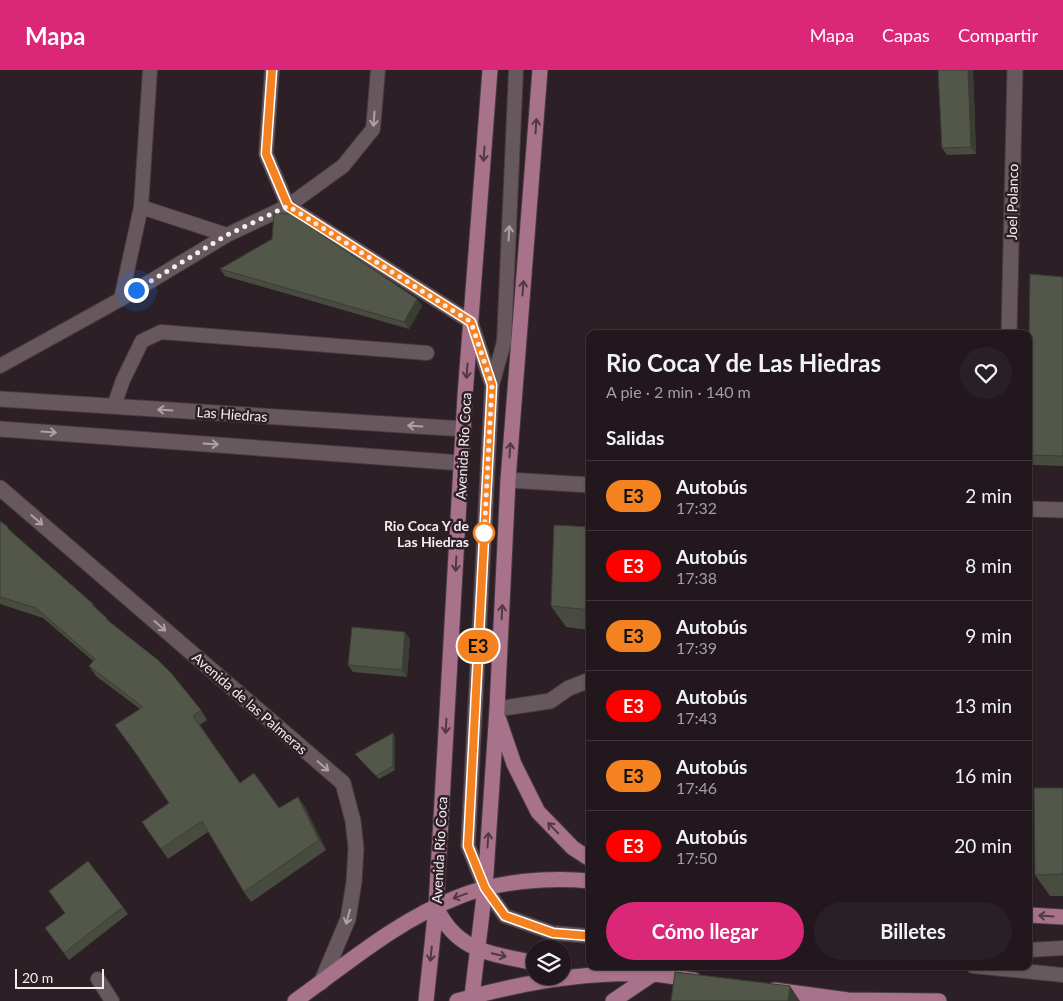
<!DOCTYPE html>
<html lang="es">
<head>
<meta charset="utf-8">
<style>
  body { margin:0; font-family:Lato,sans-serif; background:#292025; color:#f1f3f6; height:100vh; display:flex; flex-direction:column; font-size:19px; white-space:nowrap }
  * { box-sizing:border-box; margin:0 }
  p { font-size:16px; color:#a29fa3 }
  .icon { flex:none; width:28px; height:28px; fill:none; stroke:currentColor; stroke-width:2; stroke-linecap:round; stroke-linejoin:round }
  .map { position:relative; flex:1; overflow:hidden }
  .sheet { position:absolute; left:586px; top:260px; width:446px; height:640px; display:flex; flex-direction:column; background:#21171c; border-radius:10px; box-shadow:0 1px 4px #0004,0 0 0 1px #3e363b }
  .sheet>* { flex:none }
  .badge { padding:0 10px; border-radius:16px; font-size:18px; line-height:32px }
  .controls { position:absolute; left:526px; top:870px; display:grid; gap:10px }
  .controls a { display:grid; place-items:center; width:45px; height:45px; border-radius:50%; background:#21171c; box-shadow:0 1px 4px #0004,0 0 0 1px #3e363b; font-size:25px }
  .scale { position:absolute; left:15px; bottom:12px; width:89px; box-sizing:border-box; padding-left:5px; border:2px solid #f5ecef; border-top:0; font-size:14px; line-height:18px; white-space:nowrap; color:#f5ecef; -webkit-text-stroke:4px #2c1f25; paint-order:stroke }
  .you { position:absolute; width:25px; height:25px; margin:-12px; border:4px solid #fff; border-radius:50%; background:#1a73e8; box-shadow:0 0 0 8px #1a73e833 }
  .map>.badge { position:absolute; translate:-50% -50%; box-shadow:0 0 0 2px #fff }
  h2 { padding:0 20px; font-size:19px; line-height:45px }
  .round { display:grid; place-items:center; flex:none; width:52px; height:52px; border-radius:26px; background:#292025 }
  .headline { display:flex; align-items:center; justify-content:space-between; height:85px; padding:0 20px }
  h1 { font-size:24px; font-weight:700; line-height:38px }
  .cta { display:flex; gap:10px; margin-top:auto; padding:10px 20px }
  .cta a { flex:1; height:58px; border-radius:30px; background:#db2777; color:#fff; font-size:20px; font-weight:700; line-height:58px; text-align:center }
  .cta a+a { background:#292025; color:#f1f3f6 }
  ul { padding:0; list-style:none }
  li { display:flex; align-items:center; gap:15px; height:70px; padding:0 20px; border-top:1px solid #3e363b }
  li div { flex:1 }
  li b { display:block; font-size:19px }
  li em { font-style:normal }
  li .badge { min-width:55px; font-weight:700; text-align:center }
  header { display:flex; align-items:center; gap:30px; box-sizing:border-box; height:70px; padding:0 25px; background:#db2777; color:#fff }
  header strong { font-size:24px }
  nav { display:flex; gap:28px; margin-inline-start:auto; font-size:18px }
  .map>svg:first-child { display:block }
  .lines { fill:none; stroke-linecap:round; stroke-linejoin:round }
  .service-casing { stroke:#463b40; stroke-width:16 }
  .minor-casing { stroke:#463b40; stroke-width:17 }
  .tertiary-casing { stroke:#463b40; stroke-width:17 }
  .primary-casing { stroke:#463b40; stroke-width:17 }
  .service { stroke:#67585e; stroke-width:14 }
  .minor { stroke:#67585e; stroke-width:15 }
  .tertiary { stroke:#67585e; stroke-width:15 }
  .primary { stroke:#a8738a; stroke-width:15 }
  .wall { fill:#474b40 }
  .shaded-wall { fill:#3a3d34 }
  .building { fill:#53574a; stroke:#3a3d34 }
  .oneway { stroke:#aea2a6 }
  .oneway2 { stroke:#513843 }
  .line-casing { stroke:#fff; stroke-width:11 }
  .line { stroke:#f58220; stroke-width:8 }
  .walk { stroke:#f5ecef; stroke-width:5; stroke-dasharray:0 9 }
  .stop-dot { fill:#fff; stroke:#f58220; stroke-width:2.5 }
  .labels { text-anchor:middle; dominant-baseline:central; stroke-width:5; stroke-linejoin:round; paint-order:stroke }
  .street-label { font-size:14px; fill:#f5ecef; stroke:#2c1f25 }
  .stop-label { font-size:14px; font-weight:bold; fill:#f5ecef; stroke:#2c1f25; text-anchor:end }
</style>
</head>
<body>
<header>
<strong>Mapa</strong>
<nav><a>Mapa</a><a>Capas</a><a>Compartir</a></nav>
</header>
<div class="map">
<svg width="1063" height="931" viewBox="0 0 1063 931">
  <rect width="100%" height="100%" fill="#2c1f25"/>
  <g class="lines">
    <defs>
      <path id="service" d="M150 0 141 137 227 165
        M272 0 266 84 288 136 471 252 492 315
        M516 0 504 272 492 315 468 776 485 818 505 846 553 863 590 866
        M121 229 141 137
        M0 296 121 229 227 165 288 136 343 96 373 59 378 0
        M114 336 123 310 142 271 161 262 427 283
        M1029 880 1063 878
        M973 896 1063 905
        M98 909 112 931"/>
      <path id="minor" d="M1009 264 1015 0
        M508 410 590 415
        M0 418 343 713 353 751 356 778 354 812 348 849 321 913
        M1029 439 1063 440
        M497 639 550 631 569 618 590 610"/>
      <path id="tertiary" d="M0 329 464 359
        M0 359 462 393"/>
      <path id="primary" d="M499 650 514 694 538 742 573 778 590 789
        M436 837C457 882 490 883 535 893
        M1029 845 1063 847
        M774 920 848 930 939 931
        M472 926 485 818 497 639 508 410 540 0
        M295 931C347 894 398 850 458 827 497 811 549 807 590 811
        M426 931 436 837 465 326 490 0
        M457 931C519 913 587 901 653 904 666 905 680 908 694 910
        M613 931 653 904"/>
    </defs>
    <use href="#service" class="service-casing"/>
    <use href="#minor" class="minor-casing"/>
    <use href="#tertiary" class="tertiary-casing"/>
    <use href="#primary" class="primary-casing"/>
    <use href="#service" class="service"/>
    <use href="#minor" class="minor"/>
    <use href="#tertiary" class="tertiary"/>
    <use href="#primary" class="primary"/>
  </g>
  <path class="wall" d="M938 0H973L976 84 947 85 942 78Z
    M220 199 417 229 422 236 409 259 225 206Z
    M1063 207V396L1033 395 1029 389V268Z
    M0 451 93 534 96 538 201 640 207 650 200 655 240 713 279 738 298 727 305 737 326 780 251 832 244 822 208 762 168 789 142 752 169 733 140 639 96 606 89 596 93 591 43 548 0 534Z
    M590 457V560L566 557 551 536Z
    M410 569 407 607 353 602 348 595Z
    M395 666V700L379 709 355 684Z
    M1063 718V826H1050L1035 805Z
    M49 821 123 837 128 844 69 890 45 858 65 843Z"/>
  <path class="shaded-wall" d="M968 0H973L976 84 971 77Z
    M417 229 422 236 409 259 404 252Z
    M405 562 410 569 407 607 402 600Z
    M393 663 395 666V700L393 696Z
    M298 727 305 737 326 780 319 770Z
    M790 916 800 931H788Z"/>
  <path class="building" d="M938 0H968L971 77 942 78Z
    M274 143 291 144 417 229 404 252 220 199 272 169Z
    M1030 204 1063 207V386L1029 385V268Z
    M0 451 8 457V459L93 534 92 535 107 548 106 549 158 590 171 603 201 640 193 646 240 713 254 703 279 738 298 727 319 770 244 822 202 751 161 779 142 752 169 733 137 685 115 655 143 637 89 596 95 589 36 538 0 527Z
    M554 455 590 457V540L551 536Z
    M352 557 405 562 402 600 348 595Z
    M393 663V696L376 706 355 684Z
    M1034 718H1063V804L1035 805Z
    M88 791 123 837 64 883 45 858 65 843 49 821Z
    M675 902 790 916 788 931H671Z"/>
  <defs><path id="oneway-shaft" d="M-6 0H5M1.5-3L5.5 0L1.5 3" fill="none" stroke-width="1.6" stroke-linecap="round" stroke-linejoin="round" transform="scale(1.25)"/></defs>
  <g class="oneway">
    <use href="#oneway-shaft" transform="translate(374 49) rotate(94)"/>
    <use href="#oneway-shaft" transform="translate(509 163) rotate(-87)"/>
    <use href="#oneway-shaft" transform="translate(165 340) rotate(-176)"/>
    <use href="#oneway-shaft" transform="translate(415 356) rotate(-176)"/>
    <use href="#oneway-shaft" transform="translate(49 362) rotate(4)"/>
    <use href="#oneway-shaft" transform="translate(211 374) rotate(4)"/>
    <use href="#oneway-shaft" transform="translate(37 450) rotate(41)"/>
    <use href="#oneway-shaft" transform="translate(160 556) rotate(41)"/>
    <use href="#oneway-shaft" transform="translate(323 696) rotate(41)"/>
    <use href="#oneway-shaft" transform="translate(348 847) rotate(105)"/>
  </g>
  <g class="oneway2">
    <use href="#oneway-shaft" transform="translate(536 56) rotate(-86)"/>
    <use href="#oneway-shaft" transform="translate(484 84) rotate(94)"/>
    <use href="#oneway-shaft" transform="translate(523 218) rotate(-86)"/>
    <use href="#oneway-shaft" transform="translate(467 301) rotate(94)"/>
    <use href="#oneway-shaft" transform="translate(510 380) rotate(-86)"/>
    <use href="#oneway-shaft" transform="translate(456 494) rotate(93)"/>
    <use href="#oneway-shaft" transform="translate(502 542) rotate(-87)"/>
    <use href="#oneway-shaft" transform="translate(446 656) rotate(93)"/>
    <use href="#oneway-shaft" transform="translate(553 758) rotate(-134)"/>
    <use href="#oneway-shaft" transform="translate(488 770) rotate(-86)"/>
    <use href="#oneway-shaft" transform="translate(460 826) rotate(160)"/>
    <use href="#oneway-shaft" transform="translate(1046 846) rotate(-176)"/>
    <use href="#oneway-shaft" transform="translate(431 884) rotate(96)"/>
    <use href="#oneway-shaft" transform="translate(499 885) rotate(14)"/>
  </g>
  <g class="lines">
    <defs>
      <path id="line" d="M272 0 266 84 288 136 471 252 492 315 468 776 485 818 505 846 553 863 590 866"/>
    </defs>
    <use href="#line" class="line-casing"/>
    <use href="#line" class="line"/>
    <path class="walk" d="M136 220 227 165 288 136 471 252 492 315 484 468V463"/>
  </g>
  <circle class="stop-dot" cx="484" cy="463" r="10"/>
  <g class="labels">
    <g class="street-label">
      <text transform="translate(1012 132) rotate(-89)">Joel Polanco</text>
      <text transform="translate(232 344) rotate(4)">Las Hiedras</text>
      <text transform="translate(463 376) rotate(-87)">Avenida Río Coca</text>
      <text transform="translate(250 633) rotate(41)">Avenida de las Palmeras</text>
      <text transform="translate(439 780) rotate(-87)">Avenida Río Coca</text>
    </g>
    <g class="stop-label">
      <text x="469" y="455">Rio Coca Y de<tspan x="469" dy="16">Las Hiedras</tspan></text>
    </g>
  </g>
</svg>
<div class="controls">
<a><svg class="icon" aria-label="layers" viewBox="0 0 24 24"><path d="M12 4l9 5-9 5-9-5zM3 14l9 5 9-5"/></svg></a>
</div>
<div class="scale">20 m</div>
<div class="you" style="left:136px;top:220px"></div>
<b class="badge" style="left:478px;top:576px;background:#f58220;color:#111">E3</b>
<section class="sheet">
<div class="headline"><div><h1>Rio Coca Y de Las Hiedras</h1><p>A pie · 2 min · 140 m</p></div><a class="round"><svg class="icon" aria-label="heart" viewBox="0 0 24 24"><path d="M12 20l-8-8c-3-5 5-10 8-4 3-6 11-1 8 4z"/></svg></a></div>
<h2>Salidas</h2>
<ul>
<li><span class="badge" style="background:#f58220;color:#111">E3</span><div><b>Autobús</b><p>17:32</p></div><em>2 min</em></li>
<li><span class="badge" style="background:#f00;color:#fff">E3</span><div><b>Autobús</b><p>17:38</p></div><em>8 min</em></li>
<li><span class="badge" style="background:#f58220;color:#111">E3</span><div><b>Autobús</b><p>17:39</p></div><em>9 min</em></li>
<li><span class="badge" style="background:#f00;color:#fff">E3</span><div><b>Autobús</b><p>17:43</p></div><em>13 min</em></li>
<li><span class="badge" style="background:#f58220;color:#111">E3</span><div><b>Autobús</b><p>17:46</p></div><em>16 min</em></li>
<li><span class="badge" style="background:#f00;color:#fff">E3</span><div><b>Autobús</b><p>17:50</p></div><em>20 min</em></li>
</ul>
<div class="cta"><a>Cómo llegar</a><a>Billetes</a></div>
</section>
</div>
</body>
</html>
